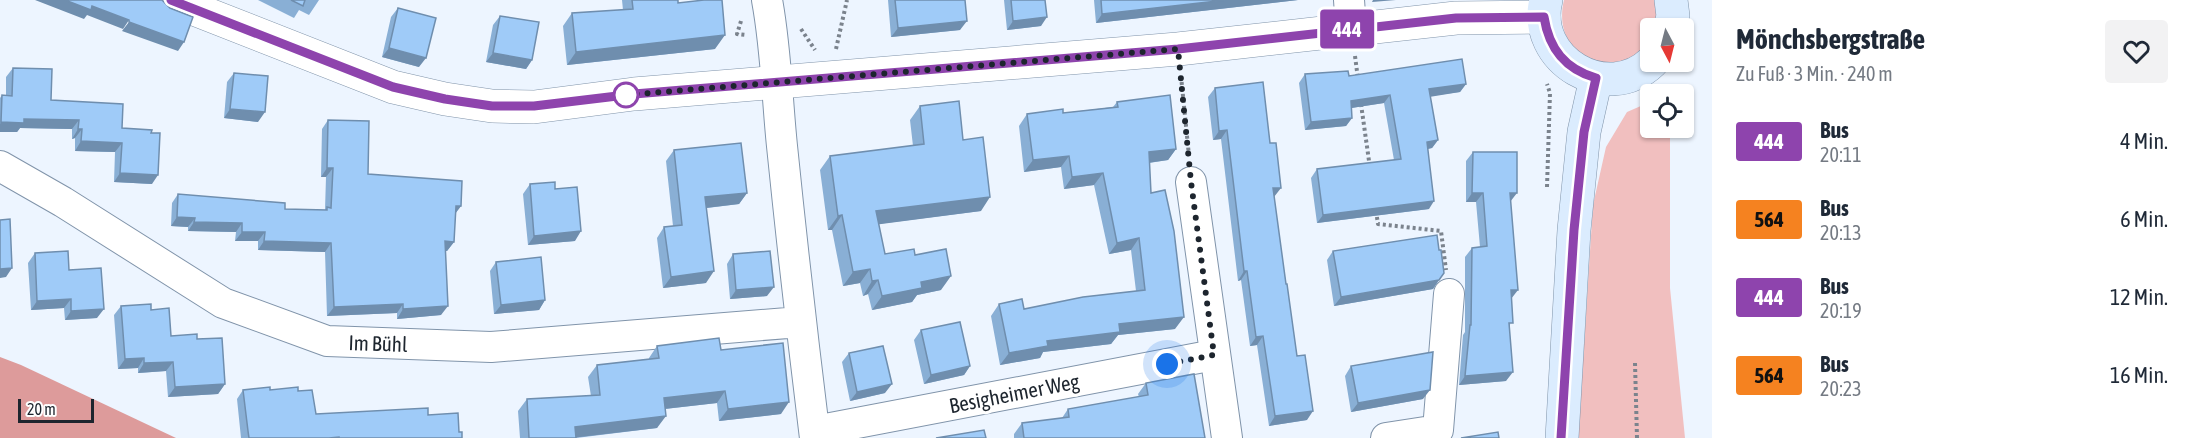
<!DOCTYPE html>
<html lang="de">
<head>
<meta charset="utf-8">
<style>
  body { margin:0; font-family:"Asap Condensed",sans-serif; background:#f2f2f3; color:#1f2937; height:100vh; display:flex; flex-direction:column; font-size:22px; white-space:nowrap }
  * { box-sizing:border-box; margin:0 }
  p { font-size:20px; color:#747a83 }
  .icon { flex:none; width:33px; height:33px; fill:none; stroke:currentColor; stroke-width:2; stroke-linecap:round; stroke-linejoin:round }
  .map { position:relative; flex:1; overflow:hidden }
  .side { display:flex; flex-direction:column; background:#fff; width:480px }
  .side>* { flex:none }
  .badge { padding:0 12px; border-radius:4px; font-size:21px; line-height:39px }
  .needle { width:39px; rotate:173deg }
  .controls { position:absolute; left:1640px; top:18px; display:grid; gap:12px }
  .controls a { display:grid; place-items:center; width:54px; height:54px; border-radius:6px; background:#fff; box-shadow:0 2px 4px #0004; font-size:30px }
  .scale { position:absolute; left:18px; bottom:15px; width:76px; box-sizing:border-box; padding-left:6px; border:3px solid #1d252e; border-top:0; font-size:16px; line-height:21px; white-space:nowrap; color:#1d252e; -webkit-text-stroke:4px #fff; paint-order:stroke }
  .you { position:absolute; width:30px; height:30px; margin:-15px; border:4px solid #fff; border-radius:50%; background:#1a73e8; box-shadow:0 0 0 9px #1a73e833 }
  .map>.badge { position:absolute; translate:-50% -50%; box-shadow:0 0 0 3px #fff }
  .round { display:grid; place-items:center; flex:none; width:63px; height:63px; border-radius:6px; background:#f2f2f3 }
  .summary { display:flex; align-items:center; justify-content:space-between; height:102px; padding:0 24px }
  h1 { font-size:28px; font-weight:700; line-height:45px }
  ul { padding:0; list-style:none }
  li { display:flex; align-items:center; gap:18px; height:78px; padding:0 24px }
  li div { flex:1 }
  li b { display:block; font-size:22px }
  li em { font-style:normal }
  li .badge { min-width:66px; font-weight:700; text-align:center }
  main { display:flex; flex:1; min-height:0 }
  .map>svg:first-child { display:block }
  .green { fill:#f1bfbf }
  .forest { fill:#dd9b9b }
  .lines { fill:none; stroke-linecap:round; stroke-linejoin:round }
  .minor-casing { stroke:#8094aa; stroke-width:32 }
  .tertiary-casing { stroke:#8094aa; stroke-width:34 }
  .secondary-casing { stroke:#8094aa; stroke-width:34 }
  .path { stroke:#7b838d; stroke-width:4; stroke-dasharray:3 3; stroke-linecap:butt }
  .minor { stroke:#fff; stroke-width:30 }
  .tertiary { stroke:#fff; stroke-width:33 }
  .secondary { stroke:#dbecfe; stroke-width:33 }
  .wall { fill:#89afd5 }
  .shaded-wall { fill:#6f8eae }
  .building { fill:#9fcbf8; stroke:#6f8eae; stroke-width:1.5 }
  .line-casing { stroke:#fff; stroke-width:14 }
  .line { stroke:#8e44ad; stroke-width:9 }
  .walk { stroke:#1d252e; stroke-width:6; stroke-dasharray:0 10.8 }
  .stop-dot { fill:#fff; stroke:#8e44ad; stroke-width:3 }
  .labels { text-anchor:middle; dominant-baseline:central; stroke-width:6; stroke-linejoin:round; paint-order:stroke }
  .street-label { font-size:21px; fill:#1d252e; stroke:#fff }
</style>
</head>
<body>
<main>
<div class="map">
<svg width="1712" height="438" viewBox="0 0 1712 438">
  <rect width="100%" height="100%" fill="#edf5ff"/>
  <path class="green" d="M1564 0H1657L1658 28H1650V44C1643 53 1637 55 1627 59 1623 61 1617 64 1613 64 1606 65 1596 62 1590 59 1566 48 1558 25 1564 0Z
    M1650 102V128H1670V288L1685 438H1578L1593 205 1606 147 1627 112Z"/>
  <path class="forest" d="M0 357 21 365 176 438H0Z"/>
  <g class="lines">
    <defs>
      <path id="minor" d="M767 0C776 48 777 97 782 146 792 244 803 341 815 438
        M1349 0 1351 28
        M0 166 63 202 223 303 327 341 491 347 800 322
        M1191 182 1227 438
        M815 431 1214 355
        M1386 438 1438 430 1449 294"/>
      <path id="tertiary" d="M171 0 393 87 445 99 492 106 534 107 634 94 1178 49 1456 18 1544 17"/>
      <path id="secondary" d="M1546 0C1531 60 1607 105 1652 62
        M1670 28 1673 16 1671 0
        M1562 438 1574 230 1584 132 1596 78"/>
    </defs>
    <use href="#minor" class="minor-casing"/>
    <use href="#tertiary" class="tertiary-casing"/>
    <use href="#secondary" class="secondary-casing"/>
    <path class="path" d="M741 21 737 34 746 35
      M801 29 815 50
      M836 49 847 0
      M1355 56 1358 79
      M1181 76 1189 156
      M1361 104 1370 168
      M1547 187 1550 93 1547 84
      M1376 211 1378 224 1441 231 1446 270
      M1635 363 1637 438"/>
    <use href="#minor" class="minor"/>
    <use href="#tertiary" class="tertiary"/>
    <use href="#secondary" class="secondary"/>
  </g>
  <path class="wall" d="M258 0H319L309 15 299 10 294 18Z
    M622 0H678V3L715 49 567 65 563 26 572 13 623 10Z
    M888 0H965L960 30 891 37Z
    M1004 0H1045L1041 26 1007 30Z
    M1094 0H1298L1096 23Z
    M398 8 419 67 382 57 391 17Z
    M500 16 532 60 526 69 486 62 493 25Z
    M13 68 51 100 122 128 152 184 114 182 115 152 75 151V138L72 139V129L20 128 17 132H0V98L2 95H6V77Z
    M234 73 258 122 224 118 227 82Z
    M1305 74 1349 76 1466 84 1460 92 1430 96 1438 140 1432 148 1428 149 1429 209 1317 223 1311 178 1317 169 1394 160 1384 103 1351 108 1352 118 1346 126 1305 130 1299 83Z
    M1215 88 1274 197 1286 284 1307 420 1269 426 1257 345 1250 346 1241 280 1238 281 1221 139 1213 140 1208 97Z
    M1117 102 1176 149 1168 160 1149 163 1151 193 1175 329 1118 335 1111 344 1043 352 1040 358 1000 365 991 316 999 304 1024 309 1136 291 1131 250 1109 254 1094 185 1064 189 1061 167 1024 172 1019 126 1027 114 1063 113 1113 107Z
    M920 106 963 140 981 211 878 224 885 254 915 255 941 290 917 295 912 302 872 310 868 294 863 296 860 283 843 286 832 230H828L820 170 830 156 913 146 910 120Z
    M328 120 368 174 461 206 455 214 454 242 447 251H446L441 315 397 319V313L327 316 325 252 258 250V241H235L236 232 188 231V227L171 226 172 203 178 194 285 209 325 210 326 177H321L322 129Z
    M674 150 747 193 739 204 707 208 706 283 663 288 657 238 664 227 673 226 666 161Z
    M1473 152 1510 202 1512 298 1506 381 1459 385 1463 335 1465 332V257L1472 248 1480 247 1476 202H1466V161Z
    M530 184 555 189 575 241 528 245 523 194Z
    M1333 251 1439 280 1433 289 1334 306 1327 260Z
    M35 253 69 270 97 318 65 320 64 308 31 310 28 263Z
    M733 254 767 296 730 299 727 264Z
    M496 262 545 300 539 310 494 314 490 271Z
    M121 306 151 310 171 336 197 339 225 384 218 394 168 397 166 371 138 373V368L118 369 114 315Z
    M921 330 970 366 964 375 924 384 914 340Z
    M657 346 721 350 781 414 719 421 717 403 665 409 657 428 576 438H520L518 411 527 399 591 396 588 377 597 365 649 359V358Z
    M849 353 885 393 850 401 842 362Z
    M1351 366 1423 399 1351 412 1345 376Z
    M1146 383 1205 438H1014V434L1022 423 1062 418 1068 409 1139 397 1138 394Z
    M243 390 298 391 316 414 428 415 459 432 462 438H241L237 399Z"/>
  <path class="shaded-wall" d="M35 0H65L92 6 129 20 123 29 87 15 84 19Z
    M1226 0H1298L1096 23 1102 14Z
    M1373 0H1396L1372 2Z
    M1047 17 1041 26 1007 30 1013 21Z
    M967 21 960 30 891 37 898 28Z
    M129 22 184 42 178 51 122 31Z
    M725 35 715 49 567 65 576 52Z
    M389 48 426 58 419 67 382 57Z
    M493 53 532 60 526 69 486 62Z
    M1466 84 1460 92 1423 98 1429 89Z
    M1390 95 1384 103 1345 109 1351 101Z
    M230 109 265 112 258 122 224 118Z
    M1352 118 1346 126 1305 130 1311 122Z
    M24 119 79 120 72 129 20 128 17 132H0V124L1 122Z
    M78 129H82L75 138 72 139Z
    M1227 130 1221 139 1213 140 1219 131Z
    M1438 140 1432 148 1421 150 1427 142Z
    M81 141 122 143 115 152 75 151Z
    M1176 149 1168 160 1140 164 1149 152Z
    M1069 156 1061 167 1024 172 1033 160Z
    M327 168H333L326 177H321Z
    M120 173 158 175 152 184 114 182Z
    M1103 173 1094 185 1064 189 1072 177Z
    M1273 188H1281L1274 197Z
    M747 193 739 204 697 209 705 197Z
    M1472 193H1483L1476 202H1466Z
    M1510 193H1517L1510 202Z
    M990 197 981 211 866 226 876 211Z
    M1434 201 1429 209 1317 223 1323 215Z
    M456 206H461L454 215Z
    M842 215 832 230H828L838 216Z
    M177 217 195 218 188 227 171 226Z
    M194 222 242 223 236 232 188 231Z
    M581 231 575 241 528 245 534 236Z
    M242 232H265L258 241H235Z
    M1139 238 1131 250 1109 254 1117 243Z
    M264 241 331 243 325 252 258 250Z
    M445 241 454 242 447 251 439 250Z
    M12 268 6 277 0 278V269Z
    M870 269 860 283 843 286 853 272Z
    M714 271 706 283 663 288 671 277Z
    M1244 271H1247L1241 280 1238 281Z
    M951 276 941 290 917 295 912 302 872 310 882 296 921 282Z
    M878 280 868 294 863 296 872 281Z
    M1439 280 1433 289 1334 306 1341 297Z
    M774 287 767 296 730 299 736 290Z
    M1511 290H1518L1511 299Z
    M71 299 64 308 31 310 37 301Z
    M545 300 539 310 494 314 501 305Z
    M403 304 397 313 327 316 334 307Z
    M448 306 441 315 397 319 403 309Z
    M104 309 97 318 65 320 71 311Z
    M1184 317 1175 329 1118 335 1111 344 1043 352 1040 358 1000 365 1009 353 1047 341 1119 324Z
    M1263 336 1257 345 1250 346 1256 337Z
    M144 358 138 368 118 369 125 359Z
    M173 362 166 371 138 373 144 363Z
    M970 366 964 375 924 384 931 375Z
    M1513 372 1506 381 1459 385 1465 376Z
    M225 384 218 394 168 397 175 387Z
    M892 384 885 393 850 401 857 392Z
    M1430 390 1423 399 1351 412 1358 403Z
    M725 391 717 403 655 410 664 398Z
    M789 402 781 414 719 421 728 409Z
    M1313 411 1307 420 1269 426 1275 416Z
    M666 416 657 428 571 438 575 427Z"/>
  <path class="building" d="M65 0H162L170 8 193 17 184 42 129 22V20L92 6 91 10Z
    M291 0H305L303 6Z
    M632 0H678V3L704 0H722L725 35 576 52 572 13 633 9Z
    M895 0H965L967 21 898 28Z
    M1011 0H1045L1047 17 1013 21Z
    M1101 0H1226L1102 14Z
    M398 8 436 18 426 58 389 48Z
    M500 16 539 22 532 60 493 53Z
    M1462 59 1466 84 1429 89 1438 140 1427 142 1434 201 1323 215 1317 169 1401 159 1390 95 1351 101 1352 118 1311 122 1305 74 1348 71 1349 76Z
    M13 68 52 69 51 100 123 104 122 128 152 130 151 133H160L158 175 120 173 122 143 81 141 82 129H78L79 120 24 119V123L1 122 2 95 12 96Z
    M234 73 268 76 265 112 230 109Z
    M1263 82 1270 143H1276L1281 188H1273L1286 284H1287L1297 356 1305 355 1313 411 1275 416 1263 336 1256 337 1247 271H1244L1227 130 1219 131 1215 88Z
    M1170 95 1176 149 1149 152 1151 193 1165 190 1174 231 1184 317 1119 324 1120 332 1047 341 1048 346 1009 353 999 304 1022 299 1024 309 1083 297 1145 290 1139 238 1117 243 1103 173 1072 177 1069 156 1033 160 1027 114 1063 109V113L1118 107 1117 102Z
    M959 101 963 140 983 137 990 197 876 211 885 254 914 249 915 255 946 249 951 276 921 282 922 288 882 296 878 280 872 281 870 269 853 272 842 215 838 216 830 156 924 144 920 106Z
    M328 120 369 121 368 174 462 181 461 206H456L454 242 445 241 448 306 403 309V304L334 307 331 243 264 241 265 232H242V223L194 222 195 218 177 217 178 194 285 203V209L327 210V207L331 208 333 168H327Z
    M741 143 747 193 705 197 714 271 671 277 664 227 682 225 674 150Z
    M1473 152H1517V193H1510L1518 290H1511L1513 323H1509L1513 372 1465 376 1470 325H1471L1472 248 1487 246 1483 193H1472Z
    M555 182V189L577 187 581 231 534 236 530 184Z
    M10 219 12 268 0 269V220Z
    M1437 235 1439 250H1441L1444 273 1439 280 1341 297 1333 251Z
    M68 251 69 270 101 268 104 309 71 311V299L37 301 35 253Z
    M770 251 774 287 736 290 733 254Z
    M541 257 545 300 501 305 496 262Z
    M151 304V310L169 308 171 336 197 334V339L222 338 225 384 175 387 173 362 144 363V358L125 359 121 306Z
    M960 322 970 366 931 375 921 330Z
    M719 338 721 350 783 343 789 402 728 409 725 391 664 398 666 416 575 427 576 438H529L527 399 600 395 597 365 659 358 657 346Z
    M883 346 892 384 857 392 849 353Z
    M1433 352 1430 390 1358 403 1351 366Z
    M1194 374 1205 438H1024L1022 423 1069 417 1068 409 1148 395 1146 383Z
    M270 387V390L298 387V391L312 390 316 414 428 408V415L458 413 459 432H462V438H339V437L329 438H249L248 431 243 390Z
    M984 430 986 438H936Z
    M1498 432 1499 438H1461Z"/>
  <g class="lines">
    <defs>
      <path id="line" d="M171 0 393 87 445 99 492 106H534L634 94 1178 49 1456 18 1544 17C1549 49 1565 69 1596 78L1584 132 1574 230 1561 438"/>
    </defs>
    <use href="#line" class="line-casing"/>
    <use href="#line" class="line"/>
    <path class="walk" d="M626 95 1178 49 1191 182 1214 355 1167 364"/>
  </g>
  <circle class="stop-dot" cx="626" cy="95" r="12"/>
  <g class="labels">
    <g class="street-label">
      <text transform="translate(378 343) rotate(2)">Im Bühl</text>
      <text transform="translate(1014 393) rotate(-11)">Besigheimer Weg</text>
    </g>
  </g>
</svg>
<div class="controls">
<a><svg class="needle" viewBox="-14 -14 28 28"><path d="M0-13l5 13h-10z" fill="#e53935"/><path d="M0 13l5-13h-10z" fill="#747a83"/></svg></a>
<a><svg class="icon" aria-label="locate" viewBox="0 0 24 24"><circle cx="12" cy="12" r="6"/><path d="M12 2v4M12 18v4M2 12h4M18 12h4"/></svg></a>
</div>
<div class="scale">20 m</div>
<div class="you" style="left:1167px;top:364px"></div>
<b class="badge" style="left:1347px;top:29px;background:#8e44ad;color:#fff">444</b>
</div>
<section class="side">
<div class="summary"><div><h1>Mönchsbergstraße</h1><p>Zu Fuß · 3 Min. · 240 m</p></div><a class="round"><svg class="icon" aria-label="heart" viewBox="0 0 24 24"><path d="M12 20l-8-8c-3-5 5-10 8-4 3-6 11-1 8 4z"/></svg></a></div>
<ul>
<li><span class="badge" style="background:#8e44ad;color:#fff">444</span><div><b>Bus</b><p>20:11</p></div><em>4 Min.</em></li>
<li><span class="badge" style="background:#f58220;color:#111">564</span><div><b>Bus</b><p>20:13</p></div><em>6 Min.</em></li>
<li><span class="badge" style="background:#8e44ad;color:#fff">444</span><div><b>Bus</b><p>20:19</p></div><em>12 Min.</em></li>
<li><span class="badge" style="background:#f58220;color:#111">564</span><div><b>Bus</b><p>20:23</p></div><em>16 Min.</em></li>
</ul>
</section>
</main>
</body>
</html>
